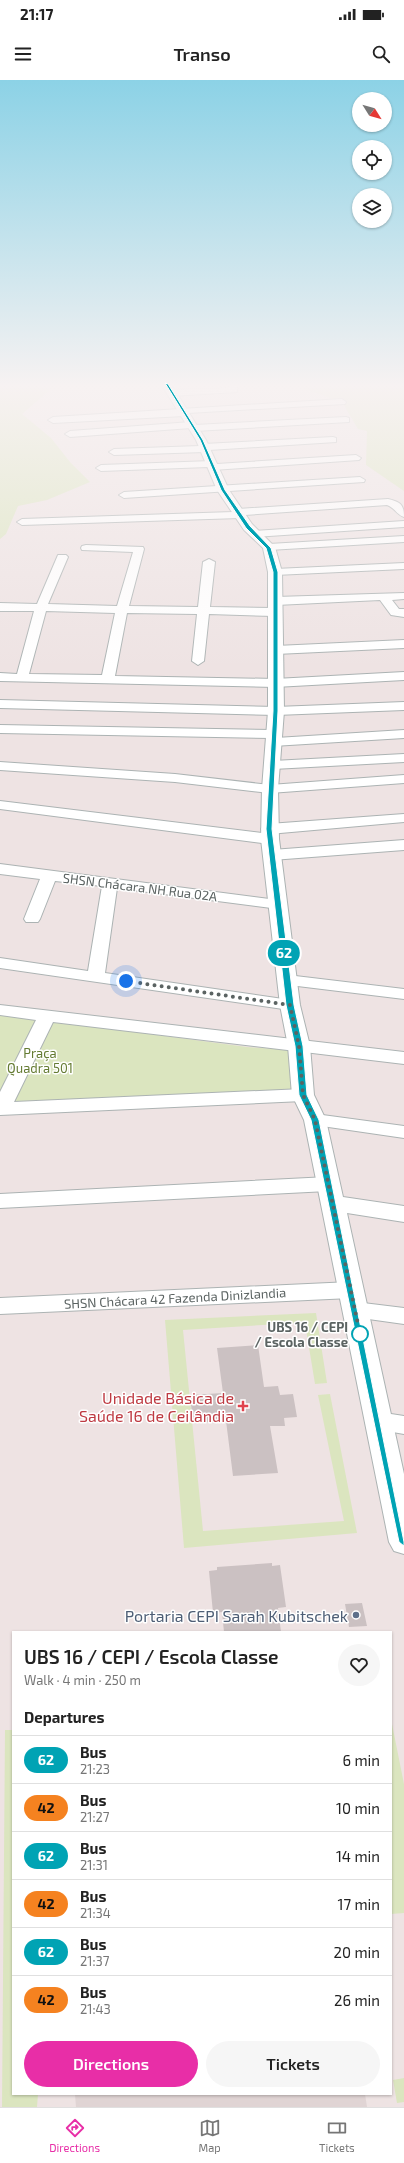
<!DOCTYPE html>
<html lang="en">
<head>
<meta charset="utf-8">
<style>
  body { margin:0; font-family:"Exo 2",sans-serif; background:#f6f6f6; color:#222; height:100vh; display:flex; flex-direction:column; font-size:15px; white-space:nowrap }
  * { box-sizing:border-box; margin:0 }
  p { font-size:13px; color:#767676 }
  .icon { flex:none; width:22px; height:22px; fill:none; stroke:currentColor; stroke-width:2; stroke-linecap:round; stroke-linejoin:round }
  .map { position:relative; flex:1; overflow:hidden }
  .panel { position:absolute; left:12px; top:1551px; width:380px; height:464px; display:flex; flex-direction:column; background:#fff; border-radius:0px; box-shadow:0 1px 3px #0004 }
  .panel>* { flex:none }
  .badge { padding:0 8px; border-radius:13px; font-size:14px; line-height:26px }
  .needle { width:26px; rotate:127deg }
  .fabs { position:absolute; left:352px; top:12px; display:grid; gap:8px }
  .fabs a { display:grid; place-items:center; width:40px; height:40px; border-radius:50%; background:#fff; box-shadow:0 1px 3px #0004; font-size:20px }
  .you { position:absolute; width:20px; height:20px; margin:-10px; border:3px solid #fff; border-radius:50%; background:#1a73e8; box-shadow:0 0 0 6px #1a73e833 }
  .map>.badge { position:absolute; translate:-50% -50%; box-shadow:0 0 0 2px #fff }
  h2 { padding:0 12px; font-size:15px; line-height:36px }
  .round { display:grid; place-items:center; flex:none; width:42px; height:42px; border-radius:21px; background:#f6f6f6 }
  .head { display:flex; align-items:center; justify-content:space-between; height:68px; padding:0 12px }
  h1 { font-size:19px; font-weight:600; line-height:30px }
  .action { display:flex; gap:8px; margin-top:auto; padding:8px 12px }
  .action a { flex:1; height:46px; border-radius:24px; background:#e82ea7; color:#fff; font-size:16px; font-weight:600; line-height:46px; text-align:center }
  .action a+a { background:#f6f6f6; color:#222 }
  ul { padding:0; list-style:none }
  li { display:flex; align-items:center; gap:12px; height:48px; padding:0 12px; border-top:1px solid #e0e0e0 }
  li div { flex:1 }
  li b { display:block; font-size:15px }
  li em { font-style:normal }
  li .badge { min-width:44px; font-weight:700; text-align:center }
  .status { display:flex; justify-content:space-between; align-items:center; height:28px; padding:0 20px; background:#fff; direction:ltr }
  .status svg { height:11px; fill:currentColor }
  header { display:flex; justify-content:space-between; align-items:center; height:52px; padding:0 12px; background:#fff; font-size:18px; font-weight:600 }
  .tab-bar { display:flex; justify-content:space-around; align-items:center; height:56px; border-top:1px solid #e0e0e0; background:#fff; font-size:11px; color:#767676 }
  .tab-bar a { display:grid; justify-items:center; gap:2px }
  .tab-bar .selected { color:#e82ea7 }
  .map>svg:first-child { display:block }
  .education { fill:#e0d4d4 }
  .green { fill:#dbe5bf }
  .building { fill:#cbc1c2 }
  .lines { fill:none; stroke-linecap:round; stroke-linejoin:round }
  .minor-casing { stroke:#acb3b3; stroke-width:2 }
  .tertiary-casing { stroke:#acb3b3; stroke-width:2 }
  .minor { fill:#fff; fill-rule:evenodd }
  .tertiary { fill:#fff; fill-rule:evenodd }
  .line { fill:#00a3b4; stroke:#fff }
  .walk { stroke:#5b6362; stroke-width:4; stroke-dasharray:0 7.2 }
  .stop-dot { fill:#fff; stroke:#00a3b4; stroke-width:2 }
  .health-dot { fill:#e0444e; stroke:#fff; stroke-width:1.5 }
  .service-dot { fill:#5c6f8a; stroke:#fff; stroke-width:1.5 }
  .labels { text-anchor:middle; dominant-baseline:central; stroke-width:3; stroke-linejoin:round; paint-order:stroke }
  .street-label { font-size:13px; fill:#5b6362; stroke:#fff }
  .park-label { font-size:13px; fill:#647b32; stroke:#fff }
  .stop-label { font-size:13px; font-weight:bold; fill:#5b6362; stroke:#fff; text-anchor:end }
  .near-health-label { font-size:16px; fill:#be3a42; stroke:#fff; text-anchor:end }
  .near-service-label { font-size:16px; fill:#4e5e75; stroke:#fff; text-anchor:end }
</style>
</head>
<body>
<div class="status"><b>21:17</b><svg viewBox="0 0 49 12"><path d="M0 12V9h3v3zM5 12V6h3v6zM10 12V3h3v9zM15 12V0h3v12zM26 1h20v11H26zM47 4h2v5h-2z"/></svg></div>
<header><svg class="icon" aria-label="menu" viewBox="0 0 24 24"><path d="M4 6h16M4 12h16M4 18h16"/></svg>Transo<svg class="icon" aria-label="search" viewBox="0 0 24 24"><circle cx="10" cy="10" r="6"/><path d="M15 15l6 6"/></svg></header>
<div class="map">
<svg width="404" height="2027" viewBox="0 0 404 2027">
  <rect width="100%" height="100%" fill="#eee3e3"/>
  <path class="education" d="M75 2014H365L367 2027H76Z"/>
  <path class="green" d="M0 304H57L22 334 51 358 70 382 90 402 47 420 18 426 6 454 0 459Z
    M290 304H404V411L366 385 367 351 358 349 342 322Z
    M0 934 247 967 290 970 297 1008 283 1011 0 1022Z
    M316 1233 327 1303 315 1304 306 1249 295 1243 183 1250 203 1451 344 1441 318 1315 330 1314 357 1453 184 1468 165 1240Z
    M391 1639 404 1704V1833L391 1834Z
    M5 1650H13V2014H38L37 2027H2Z
    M404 1998V2022L397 2023 393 2000Z"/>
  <path class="building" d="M258 1265 264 1307 278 1306 280 1315 293 1314 297 1337 284 1338 285 1346H270L278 1393 233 1396 226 1341 193 1343 190 1315 223 1313 217 1268Z
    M272 1483V1486L280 1485 286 1527 278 1528 281 1552H224L222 1532 213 1533 209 1491 217 1490V1487Z
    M362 1523 367 1546 349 1547 345 1524Z"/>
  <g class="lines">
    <defs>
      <path id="minor" d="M229 304H237V312L171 316 167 313 171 310 229 308Z
        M342 319 346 322 345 324 188 333 184 336 53 343 48 340 53 337Z
        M346 337 349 338V342L195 351 191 348 70 357 65 354 70 351 191 342 195 345Z
        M333 357 336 358V362L209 370 205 372 114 375 109 372 114 369 200 366 204 364Z
        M356 375 361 378 359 380 213 390 208 387 101 391 96 388 101 385 212 381 217 384Z
        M360 397 365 400 364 402 124 418 119 415 124 412Z
        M388 419C400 422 404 424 404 437 397 435 395 428 387 425L245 435 240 438 22 445 17 442 22 439 233 432 238 429Z
        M404 441V447L254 457 249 454 254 451Z
        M404 456V462L269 470 264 467 269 464Z
        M86 465 143 467 144 469 129 526 198 527 203 482 209 479 215 482 210 527 274 528 280 532 274 536 209 534 204 581 198 585 192 581 197 534 127 533 115 596 275 599 404 592V600L275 607 0 601V593L17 594 34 531H0V523L37 524 58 475H66L68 477 48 524 117 526 133 472 82 470 81 468 82 466ZM46 531 115 533 102 595 29 594Z
        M404 483V489L275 495 269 492 275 489Z
        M404 513V519L392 520 399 529H404V537L391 535 380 520 276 525 270 521 276 517Z
        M404 560V568L276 574 270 570 276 566Z
        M0 620 276 627 404 622V630L276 635 0 628Z
        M0 645 274 650 281 654 276 658 404 650V658L273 666 266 662 272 658 0 653Z
        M404 674V682L273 689 266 685 273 681Z
        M0 682 175 694 270 705 404 695V703L270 713 175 702 0 690Z
        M0 721 270 754 275 756 278 759 275 762 270 764 0 729Z
        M404 734V742L269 754 264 752 261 749 264 746 269 744Z
        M404 760V770L272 780 267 778 264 775 267 772 272 770Z
        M0 784 285 821 287 824 285 827 279 829 117 808 105 893 290 920 296 921 299 925 296 929 290 930 0 888V878L88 891 102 806 55 801 40 839 38 842H26L24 839 40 799 0 794Z
        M287 895 404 909V919L281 904 278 900 281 896Z
        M0 925 404 972V984L53 942 14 1022 303 1009 310 1011 313 1015 310 1019 303 1021 0 1035V1012L36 940 0 935Z
        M315 1034 404 1046V1058L308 1044 305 1040 308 1036Z
        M328 1097 335 1099 338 1104 335 1109 328 1111 0 1128V1114Z
        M351 1202 359 1205 362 1210 359 1215 351 1218 0 1234V1218Z
        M355 1222 404 1228V1244L347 1236 344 1230 347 1224Z
        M378 1332 404 1336V1354L370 1348 366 1341 370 1334Z"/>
      <path id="tertiary" d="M161 304H171L206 360 229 410 252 444 275 467 282 492 284 631 278 709 279 759 300 925 310 966 314 1015 326 1040 343 1117 404 1126V1142L347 1133 404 1394V1474L394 1471 389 1462 304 1040 292 1015 288 966 280 925 261 759 262 709 268 631V492L263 468 244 450 217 410 196 360Z"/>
    </defs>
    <use href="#minor" class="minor-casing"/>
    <use href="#tertiary" class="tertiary-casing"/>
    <use href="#minor" class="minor"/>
    <use href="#tertiary" class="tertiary"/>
  </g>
  <linearGradient id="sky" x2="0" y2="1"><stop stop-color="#8cd2e6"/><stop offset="0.52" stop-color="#f7f2f2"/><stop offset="1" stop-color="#f7f2f2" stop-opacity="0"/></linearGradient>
  <rect width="404" height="588" fill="url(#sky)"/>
  <path class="line" d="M165 303 168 304 203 360 225 410 250 446 271 468 278 492V631L272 749 294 925 303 966 307 1015 319 1040 404 1462V1466L399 1462 311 1040 299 1015 295 966 286 925 266 749 273 631V492L266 468 246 448 221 410 200 360Z"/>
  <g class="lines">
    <path class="walk" d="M126 901 290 925 299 966 303 1015 315 1040 360 1254"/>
  </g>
  <circle class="stop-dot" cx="360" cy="1254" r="8"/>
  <path class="health-dot" d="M241 1320h4v4h4v4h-4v4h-4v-4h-4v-4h4z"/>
  <circle class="service-dot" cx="356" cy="1535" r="4"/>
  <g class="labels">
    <g class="street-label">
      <text transform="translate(140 807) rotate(7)">SHSN Chácara NH Rua 02A</text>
      <text transform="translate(175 1218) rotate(-3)">SHSN Chácara 42 Fazenda Dinizlandia</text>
    </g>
    <g class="park-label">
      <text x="40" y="973">Praça<tspan x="40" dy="15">Quadra 501</tspan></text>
    </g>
    <g class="stop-label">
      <text x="348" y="1247">UBS 16 / CEPI<tspan x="348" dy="15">/ Escola Classe</tspan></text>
    </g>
    <g class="near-health-label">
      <text x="234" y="1317">Unidade Básica de<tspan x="234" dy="18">Saúde 16 de Ceilândia</tspan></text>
    </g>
    <g class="near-service-label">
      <text x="348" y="1535">Portaria CEPI Sarah Kubitschek</text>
    </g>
  </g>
</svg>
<div class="fabs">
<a><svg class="needle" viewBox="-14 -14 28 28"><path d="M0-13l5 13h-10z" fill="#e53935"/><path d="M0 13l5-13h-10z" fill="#767676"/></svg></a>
<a><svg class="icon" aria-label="locate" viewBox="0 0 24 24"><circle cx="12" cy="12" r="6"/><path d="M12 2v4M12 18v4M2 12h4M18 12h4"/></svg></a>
<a><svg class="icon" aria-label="layers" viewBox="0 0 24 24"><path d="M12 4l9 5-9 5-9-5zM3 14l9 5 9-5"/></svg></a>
</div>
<div class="you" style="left:126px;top:901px"></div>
<b class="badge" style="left:284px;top:873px;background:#00a3b4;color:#fff">62</b>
<section class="panel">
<div class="head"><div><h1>UBS 16 / CEPI / Escola Classe</h1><p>Walk · 4 min · 250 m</p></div><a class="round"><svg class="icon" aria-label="heart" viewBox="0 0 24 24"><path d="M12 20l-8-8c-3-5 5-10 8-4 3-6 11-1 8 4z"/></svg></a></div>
<h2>Departures</h2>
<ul>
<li><span class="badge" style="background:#00a3b4;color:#fff">62</span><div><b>Bus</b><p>21:23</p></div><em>6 min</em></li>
<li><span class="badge" style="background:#f58220;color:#111">42</span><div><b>Bus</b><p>21:27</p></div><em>10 min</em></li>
<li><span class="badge" style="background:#00a3b4;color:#fff">62</span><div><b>Bus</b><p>21:31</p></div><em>14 min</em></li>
<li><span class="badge" style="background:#f58220;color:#111">42</span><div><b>Bus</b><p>21:34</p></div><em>17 min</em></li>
<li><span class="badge" style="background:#00a3b4;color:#fff">62</span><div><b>Bus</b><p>21:37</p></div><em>20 min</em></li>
<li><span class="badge" style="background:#f58220;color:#111">42</span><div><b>Bus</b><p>21:43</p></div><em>26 min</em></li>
</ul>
<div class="action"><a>Directions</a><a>Tickets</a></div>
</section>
</div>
<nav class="tab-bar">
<a class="selected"><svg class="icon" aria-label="directions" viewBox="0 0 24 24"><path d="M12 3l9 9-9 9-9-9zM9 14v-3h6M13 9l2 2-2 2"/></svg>Directions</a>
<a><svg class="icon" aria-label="map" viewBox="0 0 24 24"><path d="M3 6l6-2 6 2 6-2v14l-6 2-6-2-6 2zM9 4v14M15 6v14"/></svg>Map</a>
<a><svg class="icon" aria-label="tickets" viewBox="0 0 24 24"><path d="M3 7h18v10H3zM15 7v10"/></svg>Tickets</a>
</nav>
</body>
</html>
